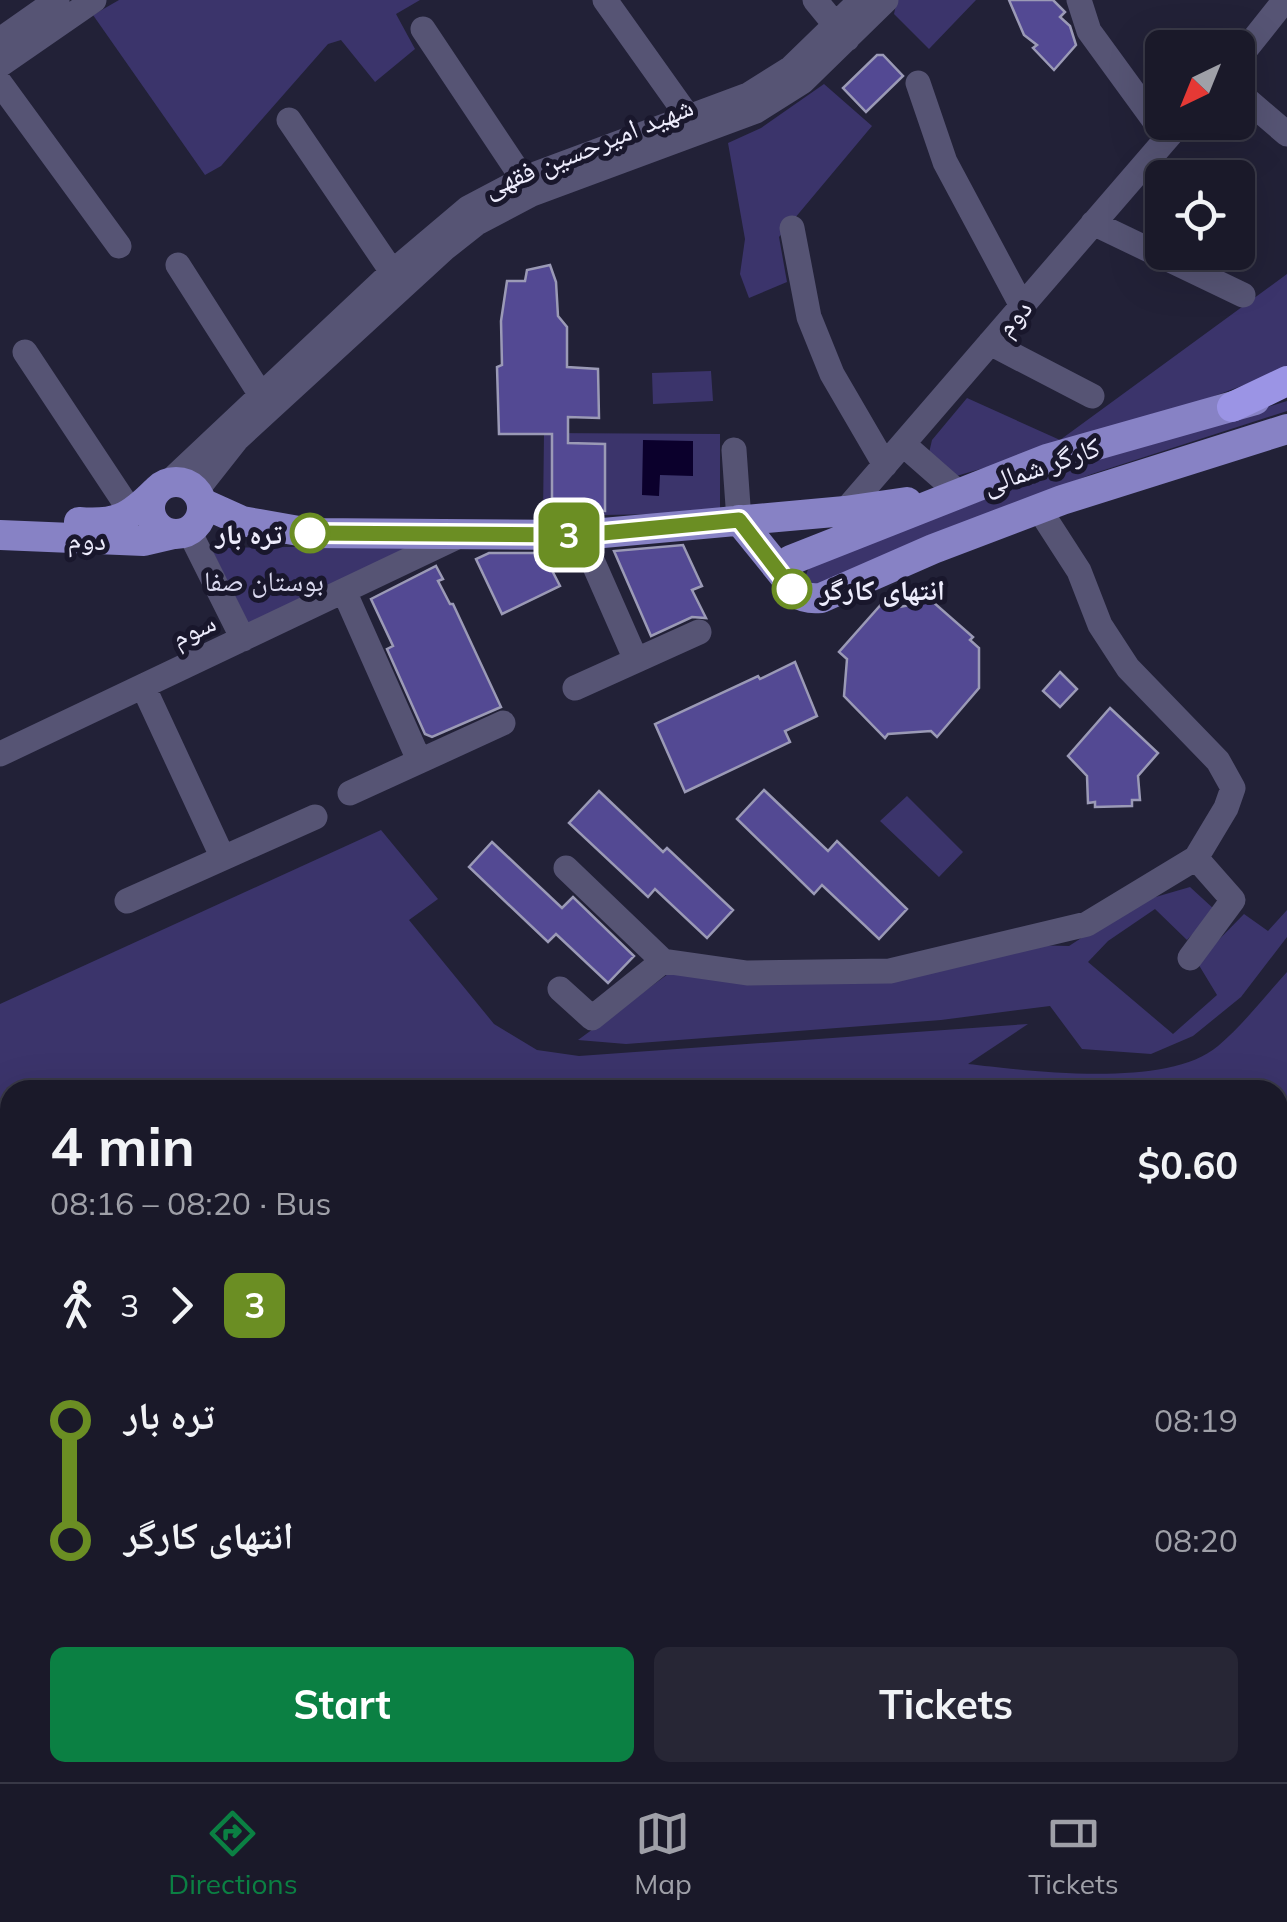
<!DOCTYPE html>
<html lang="en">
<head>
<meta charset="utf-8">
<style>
  body { margin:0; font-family:Mulish,"Noto Naskh Arabic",sans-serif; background:#272635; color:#f1f3f6; height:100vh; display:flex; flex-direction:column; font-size:38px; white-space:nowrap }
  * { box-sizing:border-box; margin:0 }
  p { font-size:32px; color:#9fa0a8 }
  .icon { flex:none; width:55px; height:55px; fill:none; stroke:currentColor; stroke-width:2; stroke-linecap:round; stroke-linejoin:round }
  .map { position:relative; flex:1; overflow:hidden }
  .details { position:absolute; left:0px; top:1080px; width:1288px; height:702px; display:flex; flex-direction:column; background:#1a1929; border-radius:30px 30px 0 0; box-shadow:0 10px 40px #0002,0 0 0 2px #383846 }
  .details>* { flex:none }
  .badge { padding:0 20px; border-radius:15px; font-size:35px; line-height:65px }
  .needle { width:65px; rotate:223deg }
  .tools { position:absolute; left:1145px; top:30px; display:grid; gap:20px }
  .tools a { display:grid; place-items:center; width:110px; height:110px; border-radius:15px; background:#1a1929; box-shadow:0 10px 40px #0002,0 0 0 2px #383846; font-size:50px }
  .map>.badge { position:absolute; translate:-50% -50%; box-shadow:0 0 0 5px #fff }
  .legs { display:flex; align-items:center; gap:15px; height:110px; padding:0 50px; font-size:32px }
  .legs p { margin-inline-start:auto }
  .summary { display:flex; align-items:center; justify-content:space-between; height:170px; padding:0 50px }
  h1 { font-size:55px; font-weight:700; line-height:75px }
  .button { display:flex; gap:20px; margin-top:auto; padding:20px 50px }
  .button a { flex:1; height:115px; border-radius:15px; background:#0b8043; color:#fff; font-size:40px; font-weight:700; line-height:115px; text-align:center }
  .button a+a { background:#272635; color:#f1f3f6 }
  ul { padding:0 50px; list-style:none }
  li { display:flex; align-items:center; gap:35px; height:120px; font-size:38px }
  li i { display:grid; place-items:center; width:15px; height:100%; margin:0 12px; background:currentColor }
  li i::after { content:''; width:25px; height:25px; margin:-12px; border:8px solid; border-radius:50%; background:#1a1929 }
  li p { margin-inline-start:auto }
  li:first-child i { background:linear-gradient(#0000 50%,currentColor 0) }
  li:last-child i { background:linear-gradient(currentColor 50%,#0000 0) }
  .menu { display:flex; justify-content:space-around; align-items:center; height:140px; border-top:2px solid #383846; background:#1a1929; font-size:28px; color:#9fa0a8 }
  .menu a { display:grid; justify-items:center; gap:5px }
  .menu .current { color:#0b8043 }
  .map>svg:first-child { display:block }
  .built { fill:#2b2845 }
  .green { fill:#3b346b }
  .water { fill:#0b002c }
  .building { fill:#534993; stroke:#9b9ab6; stroke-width:2.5 }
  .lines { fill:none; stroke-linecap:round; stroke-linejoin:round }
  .minor { stroke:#565474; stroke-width:25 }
  .major { stroke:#8782c5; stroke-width:30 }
  .highway { stroke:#9b94e5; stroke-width:30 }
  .highway-bridge { stroke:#9b94e5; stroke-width:30 }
  .line-1-casing { stroke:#fff; stroke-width:22 }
  .line-1 { stroke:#6b8e23; stroke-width:15 }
  .stop-1-dot { fill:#fff; stroke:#6b8e23; stroke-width:5 }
  .labels { text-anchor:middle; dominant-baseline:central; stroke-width:10; stroke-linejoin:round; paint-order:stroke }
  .street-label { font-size:28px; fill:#edecfc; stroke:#19172c }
  .stop-label { font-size:28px; font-weight:bold; fill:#edecfc; stroke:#19172c; text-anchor:end }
  .park-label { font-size:28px; fill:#d9d8ee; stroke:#19172c }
</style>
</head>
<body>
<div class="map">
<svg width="1287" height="1782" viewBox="0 0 1287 1782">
  <rect width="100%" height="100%" fill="#222137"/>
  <path class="built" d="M1287 1718V1782H1188L1202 1773 1278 1772V1724Z"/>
  <path class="green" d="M119 0H420L396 14 415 49 375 82 341 40 328 44 221 166 205 175 93 15Z
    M897 0H976L929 49 894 14Z
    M824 84 872 126 779 237 787 282 749 298 740 274 745 239 728 143 761 128Z
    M1287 274V369L1161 416 953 477 929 453 932 440 967 398 1060 440Z
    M711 371 713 401 653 404 652 373Z
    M1287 401V411L1092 474 808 588C804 575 806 569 817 560L1091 461Z
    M544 433 720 434V513L543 516Z
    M418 545 249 625 211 548Z
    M907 796 963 852 939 877 880 821Z
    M381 830 438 899 409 920 494 1024 537 1050 579 1056 1028 1024 968 1064C1030 1071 1168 1089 1218 1046 1243 1025 1265 996 1287 972V1135L1278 1141V1090H10V1278L0 1271V1004Z
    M1190 887 1215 910 1187 940 1155 909 1108 941 1088 962 1173 1034 1217 995 1197 962 1244 914 1268 931 1287 910V937L1241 997 1193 1036 1151 1054 1082 1049 1050 1006 941 1020 626 1044 578 1040 668 974 854 981 1027 945 1069 946 1135 903Z
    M1287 1336V1651L1278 1636V1343Z
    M0 1424 10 1432V1772H309V1782H0Z
    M330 1773H455L467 1782H331Z
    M736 1773H892L889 1782H727Z"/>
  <path class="water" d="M643 440 693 441V476L660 475 659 496 642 495Z"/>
  <path class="building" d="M1009 0H1053L1065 12 1060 17 1070 26 1076 45 1054 70 1033 48 1037 45 1024 35Z
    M877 55H883L903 76 866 112 843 88Z
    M550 265 556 282 558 316 567 327V367L598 369 599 418 568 417V443L605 444V511L552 510V434H499L497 367 502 365 501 321 507 281H525L527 270Z
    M683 545 702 586 692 590 706 618 692 617 651 636 614 551Z
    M489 553H543L560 586 502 614 476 559Z
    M436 566 443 579 438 581 450 604H453L501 707 432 737 425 734 387 649 393 646 371 599Z
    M885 600 894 608 932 601 973 637 970 640 979 648V688L937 737 931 731 888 734 885 738 844 696 847 659 839 652Z
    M795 662 817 716 785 731 790 742 685 792 655 724 758 676 760 679Z
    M1060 672 1077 689 1060 707 1043 691Z
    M1110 708 1158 753 1138 776 1140 800H1132V806L1095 807V802L1088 803 1087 776 1068 756Z
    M764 790 828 851 837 841 907 909 879 939 822 885 814 894 737 819Z
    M599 791 663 852 667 848 733 910 707 938 655 889 648 897 569 823Z
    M492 842 562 908 573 897 634 956 608 983 556 934 548 942 469 867Z"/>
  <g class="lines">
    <path class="minor" d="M605 0 689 118 694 132
      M815 0 847 39
      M1079 0 1089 31 1167 138
      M423 29 531 191
      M0 40 57 0
      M1238 59 1285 0
      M0 65 94 0
      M0 83 119 246
      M918 83 945 162 1022 306
      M1238 92 1287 134
      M289 120 401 285
      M1093 223 1243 295
      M792 228 809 317 832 374 885 465
      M178 265 261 395 272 406
      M990 343 1092 396
      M25 352 133 515
      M903 444 960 494
      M734 450 739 520
      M168 483 390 274 468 208 525 178 748 95 791 68 861 0
      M196 491 237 439 444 249 477 223 532 194 756 111 802 82 886 0
      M845 511 1181 122
      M189 531 243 639
      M581 535 636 660
      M344 591 419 760
      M143 686 222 856
      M575 688 699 632
      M0 754 461 535
      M350 793 503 723
      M566 868 663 961 747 973 890 971 1087 924 1196 858 1226 808 1233 788 1218 761 1128 668 1100 625 1079 571 1039 509
      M127 901 315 817
      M1190 958 1233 900 1196 858
      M560 989 592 1018 663 961"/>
    <path class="major" d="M1255 400 1047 459 791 560 785 577C792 593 803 600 821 598L933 549 1062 500 1287 429
      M150 508a26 26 0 1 1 52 0a26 26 0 1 1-52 0Z
      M202 503 242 521 310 533 581 535 845 511 907 502
      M739 520 785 577
      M79 522C116 525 129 518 155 492
      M0 535 144 541 174 534"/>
    <path class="highway" d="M1232 407 1287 381
      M1278 1159 1287 1153
      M1278 1240 1287 1234
      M0 1302 10 1308
      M0 1341 10 1349
      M0 1400 10 1407
      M318 1772 319 1782
      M493 1772 505 1782
      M618 1782 627 1772
      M682 1782 691 1772
      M716 1782 725 1772
      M902 1782 905 1772"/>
    <path class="highway-bridge" d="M571 1772 584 1782"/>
  </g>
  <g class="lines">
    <defs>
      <path id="line-1" d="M310 533 582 535 739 520 792 589"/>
    </defs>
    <use href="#line-1" class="line-1-casing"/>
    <use href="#line-1" class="line-1"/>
  </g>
  <g class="stop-1-dot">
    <circle cx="310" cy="533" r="18"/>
    <circle cx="792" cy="589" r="18"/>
  </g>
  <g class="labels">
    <g class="street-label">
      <text transform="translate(588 146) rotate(-22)">شهید امیرحسین فقهی</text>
      <text transform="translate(1013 317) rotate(-49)">دوم</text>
      <text transform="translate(1041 465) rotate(-19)">کارگر شمالی</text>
      <text transform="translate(87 539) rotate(2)">دوم</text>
      <text transform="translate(193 629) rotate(-25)">سوم</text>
    </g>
    <g class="stop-label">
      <text x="282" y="533">تره بار</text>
      <text x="820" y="589" text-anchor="start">انتهای کارگر</text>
    </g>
    <g class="park-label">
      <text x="264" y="580">بوستان صفا</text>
    </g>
  </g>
</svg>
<div class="tools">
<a><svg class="needle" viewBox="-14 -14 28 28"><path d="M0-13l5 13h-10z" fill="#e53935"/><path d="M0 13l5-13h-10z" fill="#9fa0a8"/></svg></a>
<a><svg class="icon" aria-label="locate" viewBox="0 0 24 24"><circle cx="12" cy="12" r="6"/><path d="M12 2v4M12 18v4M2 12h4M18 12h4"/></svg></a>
</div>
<b class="badge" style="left:569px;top:535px;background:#6b8e23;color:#fff">3</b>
<section class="details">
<div class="summary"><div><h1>4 min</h1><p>08:16 – 08:20 · Bus</p></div><b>$0.60</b></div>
<div class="legs"><svg class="icon" aria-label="walk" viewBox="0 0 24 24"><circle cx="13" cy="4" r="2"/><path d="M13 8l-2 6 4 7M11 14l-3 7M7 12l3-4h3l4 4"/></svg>3<svg class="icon" aria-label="forward" viewBox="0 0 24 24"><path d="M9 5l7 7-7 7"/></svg><b class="badge" style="background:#6b8e23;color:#fff">3</b></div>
<ul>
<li><i style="color:#6b8e23"></i><b>تره بار</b><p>08:19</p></li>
<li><i style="color:#6b8e23"></i><b>انتهای کارگر</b><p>08:20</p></li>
</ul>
<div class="button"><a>Start</a><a>Tickets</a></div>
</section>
</div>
<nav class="menu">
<a class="current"><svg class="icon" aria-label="directions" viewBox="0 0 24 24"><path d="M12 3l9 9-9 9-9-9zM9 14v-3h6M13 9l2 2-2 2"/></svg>Directions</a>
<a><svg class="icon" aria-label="map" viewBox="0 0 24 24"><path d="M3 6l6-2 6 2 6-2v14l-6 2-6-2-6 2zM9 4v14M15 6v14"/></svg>Map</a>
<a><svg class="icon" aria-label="tickets" viewBox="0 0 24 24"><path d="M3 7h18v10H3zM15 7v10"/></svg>Tickets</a>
</nav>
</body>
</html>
